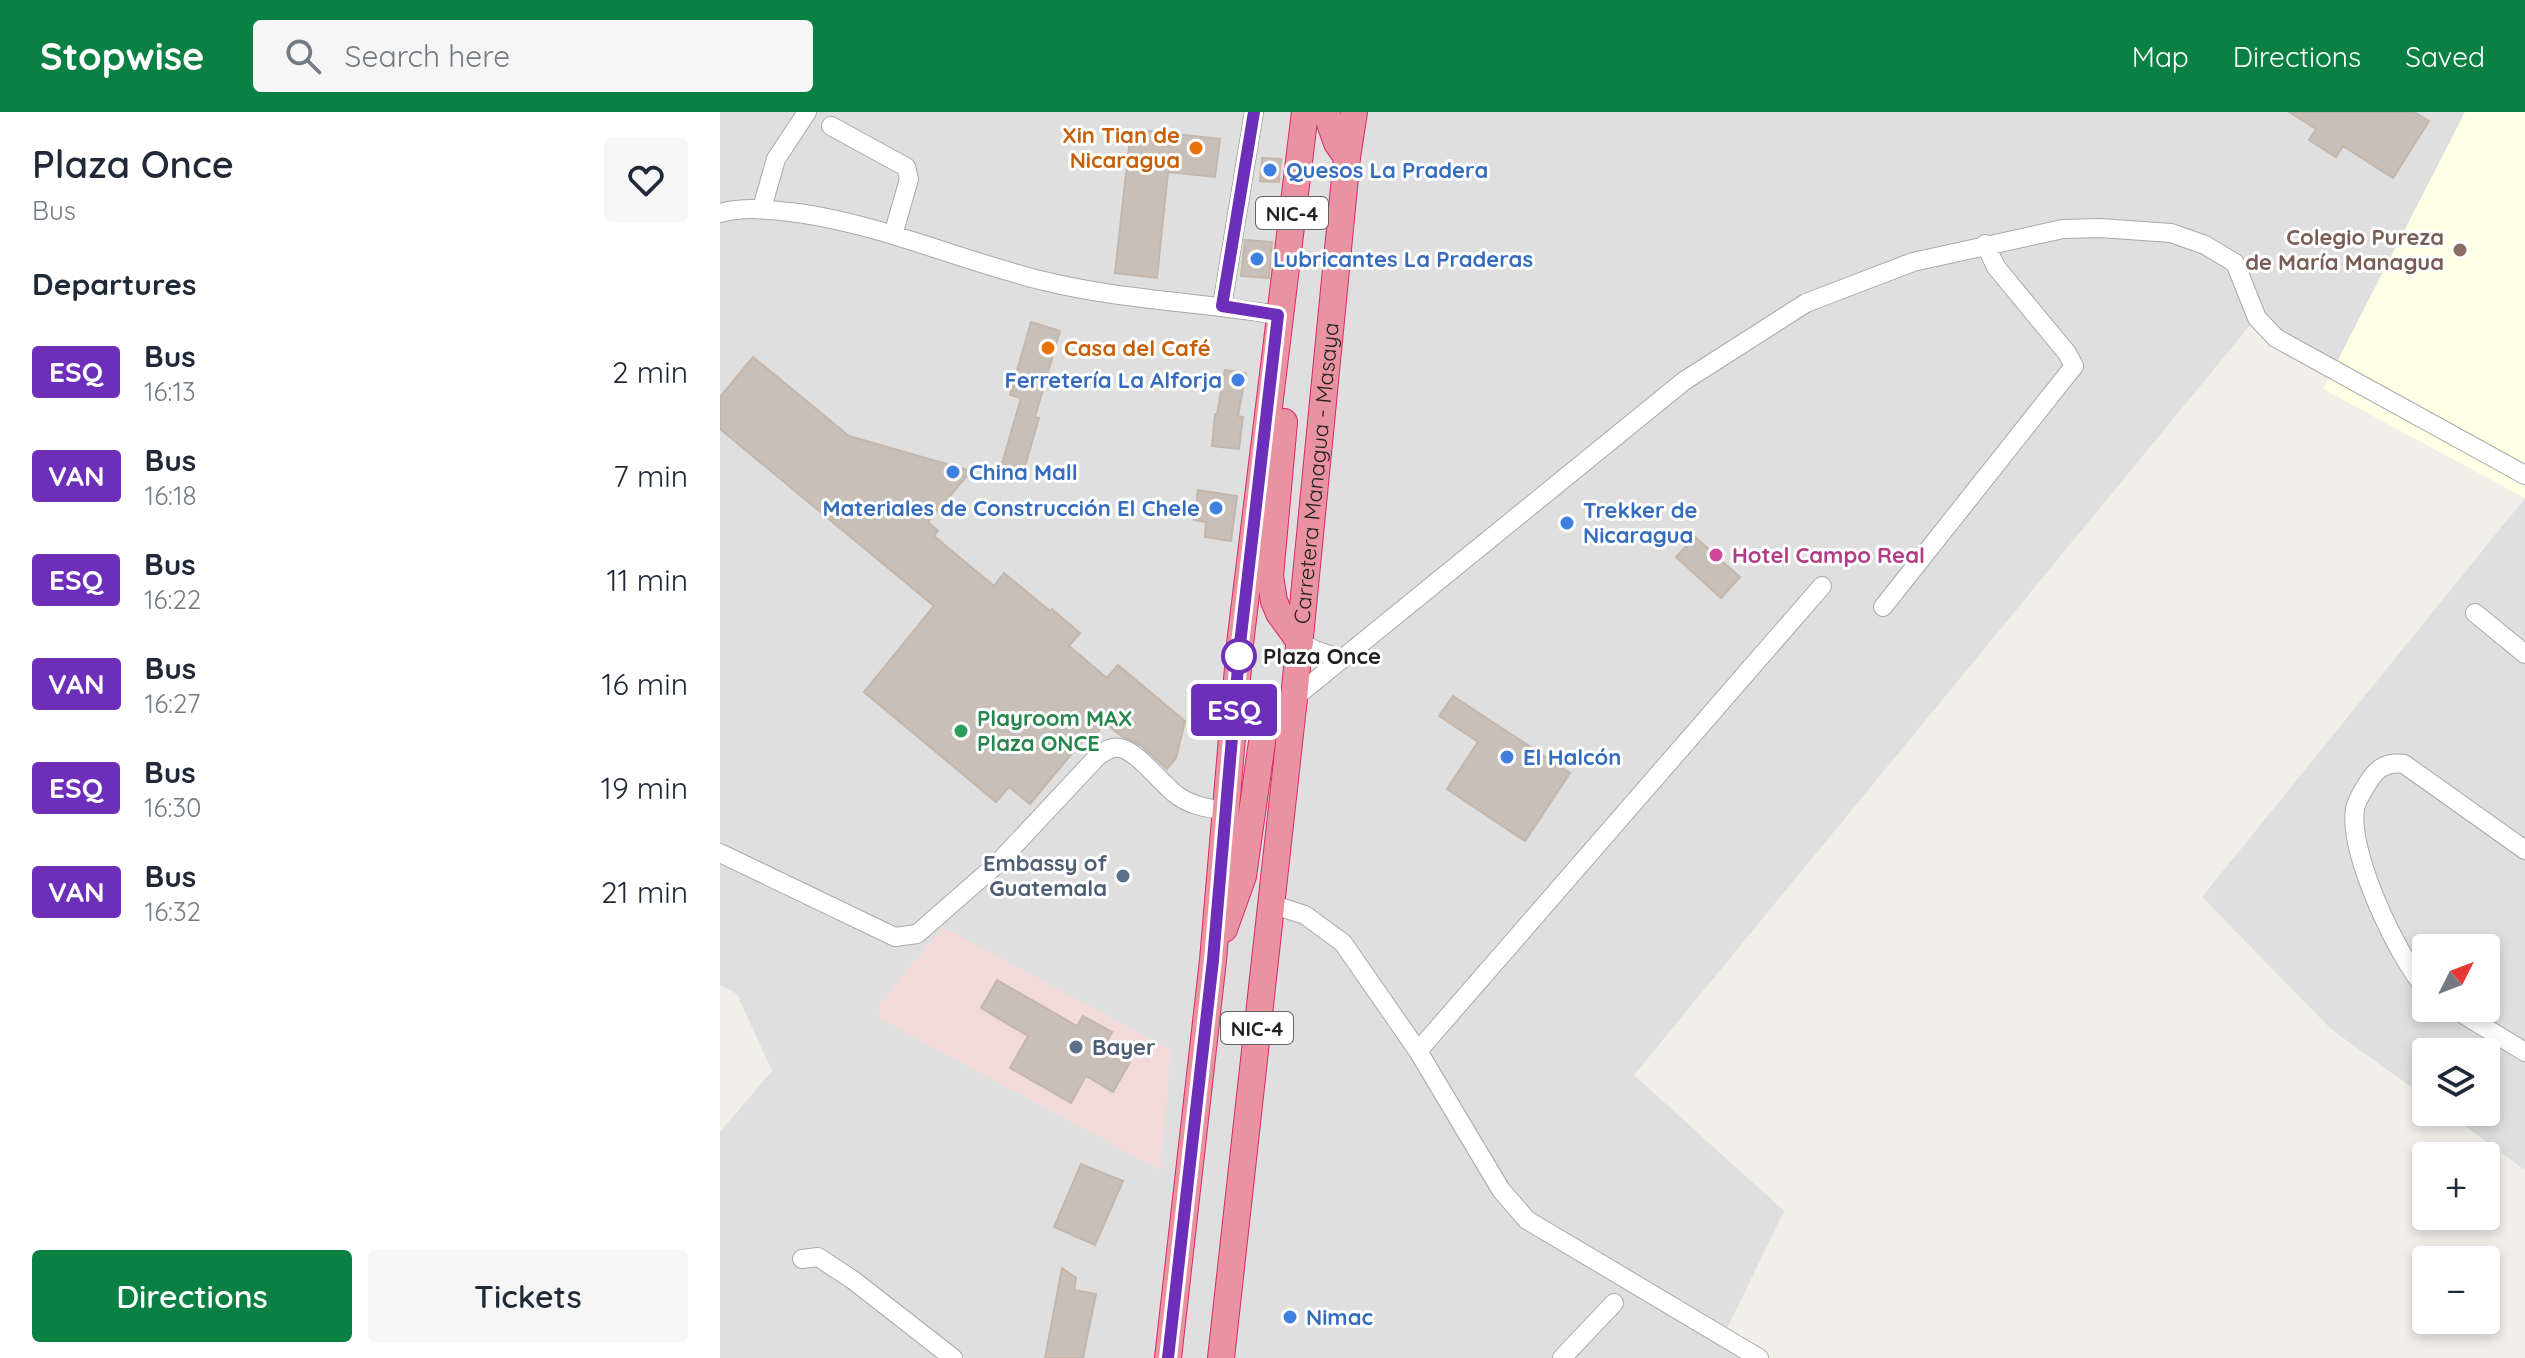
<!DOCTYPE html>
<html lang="en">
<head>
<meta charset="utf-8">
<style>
  body { margin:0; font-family:Quicksand,sans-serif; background:#f6f6f7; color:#1f2937; height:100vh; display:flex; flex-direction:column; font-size:30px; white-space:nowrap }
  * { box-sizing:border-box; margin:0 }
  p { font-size:26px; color:#747a83 }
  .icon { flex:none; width:44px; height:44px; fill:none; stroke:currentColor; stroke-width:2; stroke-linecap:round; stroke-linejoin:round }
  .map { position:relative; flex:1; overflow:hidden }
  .panel { display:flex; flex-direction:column; background:#fff; width:720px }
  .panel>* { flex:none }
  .badge { padding:0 16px; border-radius:6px; font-size:28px; line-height:52px }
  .needle { width:52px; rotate:48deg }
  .fabs { position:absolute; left:1692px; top:822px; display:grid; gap:16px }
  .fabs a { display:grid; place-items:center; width:88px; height:88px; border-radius:8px; background:#fff; box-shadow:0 4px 12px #0003; font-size:40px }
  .map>.badge { position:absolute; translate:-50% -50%; box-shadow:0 0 0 4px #fff }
  h2 { padding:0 32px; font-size:30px; line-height:72px }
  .round { display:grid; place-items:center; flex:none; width:84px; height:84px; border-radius:8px; background:#f6f6f7 }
  .overview { display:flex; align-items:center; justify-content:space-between; height:136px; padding:0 32px }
  h1 { font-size:38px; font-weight:600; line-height:60px }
  .primary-button { display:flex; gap:16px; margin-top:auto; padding:16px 32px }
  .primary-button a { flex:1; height:92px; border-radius:8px; background:#0b8043; color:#fff; font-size:32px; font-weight:600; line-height:92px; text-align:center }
  .primary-button a+a { background:#f6f6f7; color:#1f2937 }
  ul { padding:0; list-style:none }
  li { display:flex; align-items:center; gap:24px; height:104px; padding:0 32px }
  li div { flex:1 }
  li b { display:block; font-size:30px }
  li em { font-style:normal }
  li .badge { min-width:88px; font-weight:700; text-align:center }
  header { display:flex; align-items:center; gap:48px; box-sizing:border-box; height:112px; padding:0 40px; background:#0b8043; color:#fff }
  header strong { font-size:38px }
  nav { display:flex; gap:44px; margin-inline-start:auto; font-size:28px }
  .search { width:560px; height:72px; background:#f6f6f7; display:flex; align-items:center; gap:20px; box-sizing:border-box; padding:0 28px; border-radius:8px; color:#747a83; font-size:30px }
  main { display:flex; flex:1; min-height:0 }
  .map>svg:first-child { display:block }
  .residential { fill:#e0dfdf; fill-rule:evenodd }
  .commercial { fill:#f2dad9 }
  .education { fill:#ffffe5 }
  .building { fill:#c7bfb8; stroke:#c4b6ab; stroke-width:2 }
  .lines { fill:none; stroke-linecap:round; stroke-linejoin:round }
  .minor-casing { stroke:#a9a9a9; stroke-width:20 }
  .highway-casing { stroke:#dc2a67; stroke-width:28 }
  .minor { stroke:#fff; stroke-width:18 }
  .highway { stroke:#e892a2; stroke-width:26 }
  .line-casing { stroke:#fff; stroke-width:18 }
  .line { stroke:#6d2fba; stroke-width:12 }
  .food-dot { fill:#e8710a; stroke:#fff; stroke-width:3 }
  .shop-dot { fill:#3f7fe0; stroke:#fff; stroke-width:3 }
  .education-dot { fill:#8d6e63; stroke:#fff; stroke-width:3 }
  .hotel-dot { fill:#d1479c; stroke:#fff; stroke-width:3 }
  .stop-dot { fill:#fff; stroke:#6d2fba; stroke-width:4 }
  .leisure-dot { fill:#2e9e5b; stroke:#fff; stroke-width:3 }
  .service-dot { fill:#5c6f8a; stroke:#fff; stroke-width:3 }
  .labels { text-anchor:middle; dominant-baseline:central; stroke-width:6; stroke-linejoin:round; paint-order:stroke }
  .shield { fill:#fff; stroke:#646464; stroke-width:2 }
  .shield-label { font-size:20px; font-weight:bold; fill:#222 }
  .food-label { font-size:22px; font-weight:bold; fill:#c56008; stroke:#fff; text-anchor:end }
  .shop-label { font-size:22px; font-weight:bold; fill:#366cbe; stroke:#fff; text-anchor:start }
  .education-label { font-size:22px; font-weight:bold; fill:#785e54; stroke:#fff; text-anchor:end }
  .street-label { font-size:22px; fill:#222; stroke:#fff }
  .hotel-label { font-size:22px; font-weight:bold; fill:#b23c85; stroke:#fff; text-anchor:start }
  .stop-label { font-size:22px; font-weight:bold; fill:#222; stroke:#fff; text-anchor:start }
  .leisure-label { font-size:22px; font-weight:bold; fill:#27864d; stroke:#fff; text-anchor:start }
  .service-label { font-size:22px; font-weight:bold; fill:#4e5e75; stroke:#fff; text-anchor:end }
</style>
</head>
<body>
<header>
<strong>Stopwise</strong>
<div class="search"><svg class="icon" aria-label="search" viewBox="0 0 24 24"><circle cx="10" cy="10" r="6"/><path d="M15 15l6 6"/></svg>Search here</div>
<nav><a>Map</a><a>Directions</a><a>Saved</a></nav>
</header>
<main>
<section class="panel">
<div class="overview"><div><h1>Plaza Once</h1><p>Bus</p></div><a class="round"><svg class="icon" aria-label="heart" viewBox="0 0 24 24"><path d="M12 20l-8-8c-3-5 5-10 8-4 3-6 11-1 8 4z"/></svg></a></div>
<h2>Departures</h2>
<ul>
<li><span class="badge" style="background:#6d2fba;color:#fff">ESQ</span><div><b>Bus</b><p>16:13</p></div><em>2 min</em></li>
<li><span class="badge" style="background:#6d2fba;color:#fff">VAN</span><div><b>Bus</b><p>16:18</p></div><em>7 min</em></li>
<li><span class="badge" style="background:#6d2fba;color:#fff">ESQ</span><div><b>Bus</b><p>16:22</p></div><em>11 min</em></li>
<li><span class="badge" style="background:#6d2fba;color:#fff">VAN</span><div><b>Bus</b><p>16:27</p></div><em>16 min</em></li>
<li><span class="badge" style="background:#6d2fba;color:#fff">ESQ</span><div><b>Bus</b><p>16:30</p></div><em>19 min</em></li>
<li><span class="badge" style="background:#6d2fba;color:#fff">VAN</span><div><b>Bus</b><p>16:32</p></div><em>21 min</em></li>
</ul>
<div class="primary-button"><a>Directions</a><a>Tickets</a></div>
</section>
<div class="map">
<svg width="1805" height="1246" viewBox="0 0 1805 1246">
  <rect width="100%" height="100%" fill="#f2efe9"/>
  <path class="residential" d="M0 0H1745L1615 259 1536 206 914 963 1064 1099 1003 1225 1039 1246H0V1020L52 959 17 882 0 873Z
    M1805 386V1058L1726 1000H1766V940H1706V986L1611 917 1482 785ZM1706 836H1766V896H1706Z"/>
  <path class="commercial" d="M223 815 451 938 440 1058 159 906 160 892Z"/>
  <path class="education" d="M1745 0H1805V386L1603 277Z"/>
  <path class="building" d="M1569 0H1694L1709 9 1673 66 1623 34 1616 45 1589 28 1596 17Z
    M411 17 500 27 495 65 448 60 437 166 395 161Z
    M542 46 561 47 559 70 540 69Z
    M525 128 552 130 549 166 521 164Z
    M311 210 340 219 315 305 319 306 301 368 279 362 301 286 290 283Z
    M33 245 129 324 251 359 208 410 218 419 214 424 274 474 284 461 330 499 332 497 360 521 349 534 387 566 398 553 465 609 456 646 447 657 422 634 401 624 385 611 373 626 368 622 310 692 289 675 276 690 144 580 214 494 0 317V285Z
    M505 258 526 261 518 304 523 305 519 337 492 334 495 302H497Z
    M478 378 517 384 511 429 485 425 486 410 474 408Z
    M975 425 1020 465 1001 486 956 445Z
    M733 584 850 661 805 729 727 677 758 630 719 604Z
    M277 868 357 914 363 904 392 920 384 935 410 950 393 980 366 964 351 991 290 956 308 924 261 896Z
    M361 1052 403 1069 375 1133 334 1115Z
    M342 1156 356 1166 354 1178 376 1182 363 1246H325Z"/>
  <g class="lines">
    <defs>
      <path id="minor" d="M111 14 186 55 189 67 173 123
        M42 96 56 47 87 0
        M0 101C26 94 52 98 78 101 163 113 241 149 324 169 401 188 480 190 558 203
        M502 194 534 0
        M1163 495 1354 254 1347 241 1276 155 1265 132
        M1755 501 1805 542
        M580 530 595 538 622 547
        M574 586 964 269 1086 191 1193 150 1343 117 1380 116 1451 121 1485 133 1515 151 1537 206 1556 226 1805 363
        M0 741 175 825 197 822 277 752 378 644C384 640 391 634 400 636 419 640 441 672 458 684 472 694 488 696 505 699
        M551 792 585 803 623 831 698 939 781 1078 807 1108 1039 1246
        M1706 877C1677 844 1628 740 1635 697 1637 687 1644 677 1649 669 1658 655 1667 650 1684 652L1805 738
        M1733 896 1805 940
        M698 939 1102 474
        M82 1147 98 1145 133 1168 233 1246
        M842 1246 894 1191"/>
      <g id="highway">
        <path d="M606 0 617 31 627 45"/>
        <path d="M564 310 550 464 554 489 559 501 580 530"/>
        <path d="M504 817 523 764 544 616 574 586"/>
        <path d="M448 1246 493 848 520 532 585 0"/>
        <path id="s1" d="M501 1246 574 586 627 45 634 0"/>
      </g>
    </defs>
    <use href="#minor" class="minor-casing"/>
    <use href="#highway" class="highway-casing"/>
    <use href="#minor" class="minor"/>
    <use href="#highway" class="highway"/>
  </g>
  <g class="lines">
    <defs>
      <path id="line" d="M448 1246 493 848 520 532 558 203 502 194 534 0"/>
    </defs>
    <use href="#line" class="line-casing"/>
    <use href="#line" class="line"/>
  </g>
  <g class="food-dot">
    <circle cx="476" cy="36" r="8"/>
    <circle cx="328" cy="236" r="8"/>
  </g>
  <g class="shop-dot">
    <circle cx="550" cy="58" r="8"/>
    <circle cx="537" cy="147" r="8"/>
    <circle cx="518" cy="268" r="8"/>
    <circle cx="233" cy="360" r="8"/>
    <circle cx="496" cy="396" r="8"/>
    <circle cx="847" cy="411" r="8"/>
    <circle cx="787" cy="645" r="8"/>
    <circle cx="570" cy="1205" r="8"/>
  </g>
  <circle class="education-dot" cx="1740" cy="138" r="8"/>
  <circle class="hotel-dot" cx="996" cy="443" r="8"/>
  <circle class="stop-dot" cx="519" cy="544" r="16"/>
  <circle class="leisure-dot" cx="241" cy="619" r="8"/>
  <g class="service-dot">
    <circle cx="403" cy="764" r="8"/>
    <circle cx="356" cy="935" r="8"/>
  </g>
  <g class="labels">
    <g class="shield">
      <rect x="536" y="85" width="72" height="32" rx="6"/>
      <rect x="501" y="900" width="72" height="32" rx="6"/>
    </g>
    <g class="shield-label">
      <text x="572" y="101">NIC-4</text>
      <text x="537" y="916">NIC-4</text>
    </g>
    <g class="food-label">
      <text x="460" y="23">Xin Tian de<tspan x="460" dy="25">Nicaragua</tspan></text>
      <text x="344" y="236" text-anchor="start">Casa del Café</text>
    </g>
    <g class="shop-label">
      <text x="566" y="58">Quesos La Pradera</text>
      <text x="553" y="147">Lubricantes La Praderas</text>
      <text x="502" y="268" text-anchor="end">Ferretería La Alforja</text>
      <text x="249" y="360">China Mall</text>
      <text x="480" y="396" text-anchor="end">Materiales de Construcción El Chele</text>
      <text x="863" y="398">Trekker de<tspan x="863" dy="25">Nicaragua</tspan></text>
      <text x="803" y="645">El Halcón</text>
      <text x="586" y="1205">Nimac</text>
    </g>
    <g class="education-label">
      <text x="1724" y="125">Colegio Pureza<tspan x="1724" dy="25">de María Managua</tspan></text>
    </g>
    <g class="street-label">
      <text stroke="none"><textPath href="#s1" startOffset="890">Carretera Managua - Masaya</textPath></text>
    </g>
    <g class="hotel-label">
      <text x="1012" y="443">Hotel Campo Real</text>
    </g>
    <g class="stop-label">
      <text x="543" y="544">Plaza Once</text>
    </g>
    <g class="leisure-label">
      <text x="257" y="606">Playroom MAX<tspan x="257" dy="25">Plaza ONCE</tspan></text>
    </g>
    <g class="service-label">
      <text x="387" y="751">Embassy of<tspan x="387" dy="25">Guatemala</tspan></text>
      <text x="372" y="935" text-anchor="start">Bayer</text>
    </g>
  </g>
</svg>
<div class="fabs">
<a><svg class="needle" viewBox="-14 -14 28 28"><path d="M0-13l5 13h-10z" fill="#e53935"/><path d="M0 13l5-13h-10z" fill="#747a83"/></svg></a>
<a><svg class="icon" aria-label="layers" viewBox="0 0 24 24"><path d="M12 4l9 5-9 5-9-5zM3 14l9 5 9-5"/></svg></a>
<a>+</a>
<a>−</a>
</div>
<b class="badge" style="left:514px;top:598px;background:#6d2fba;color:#fff">ESQ</b>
</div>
</main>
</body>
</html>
